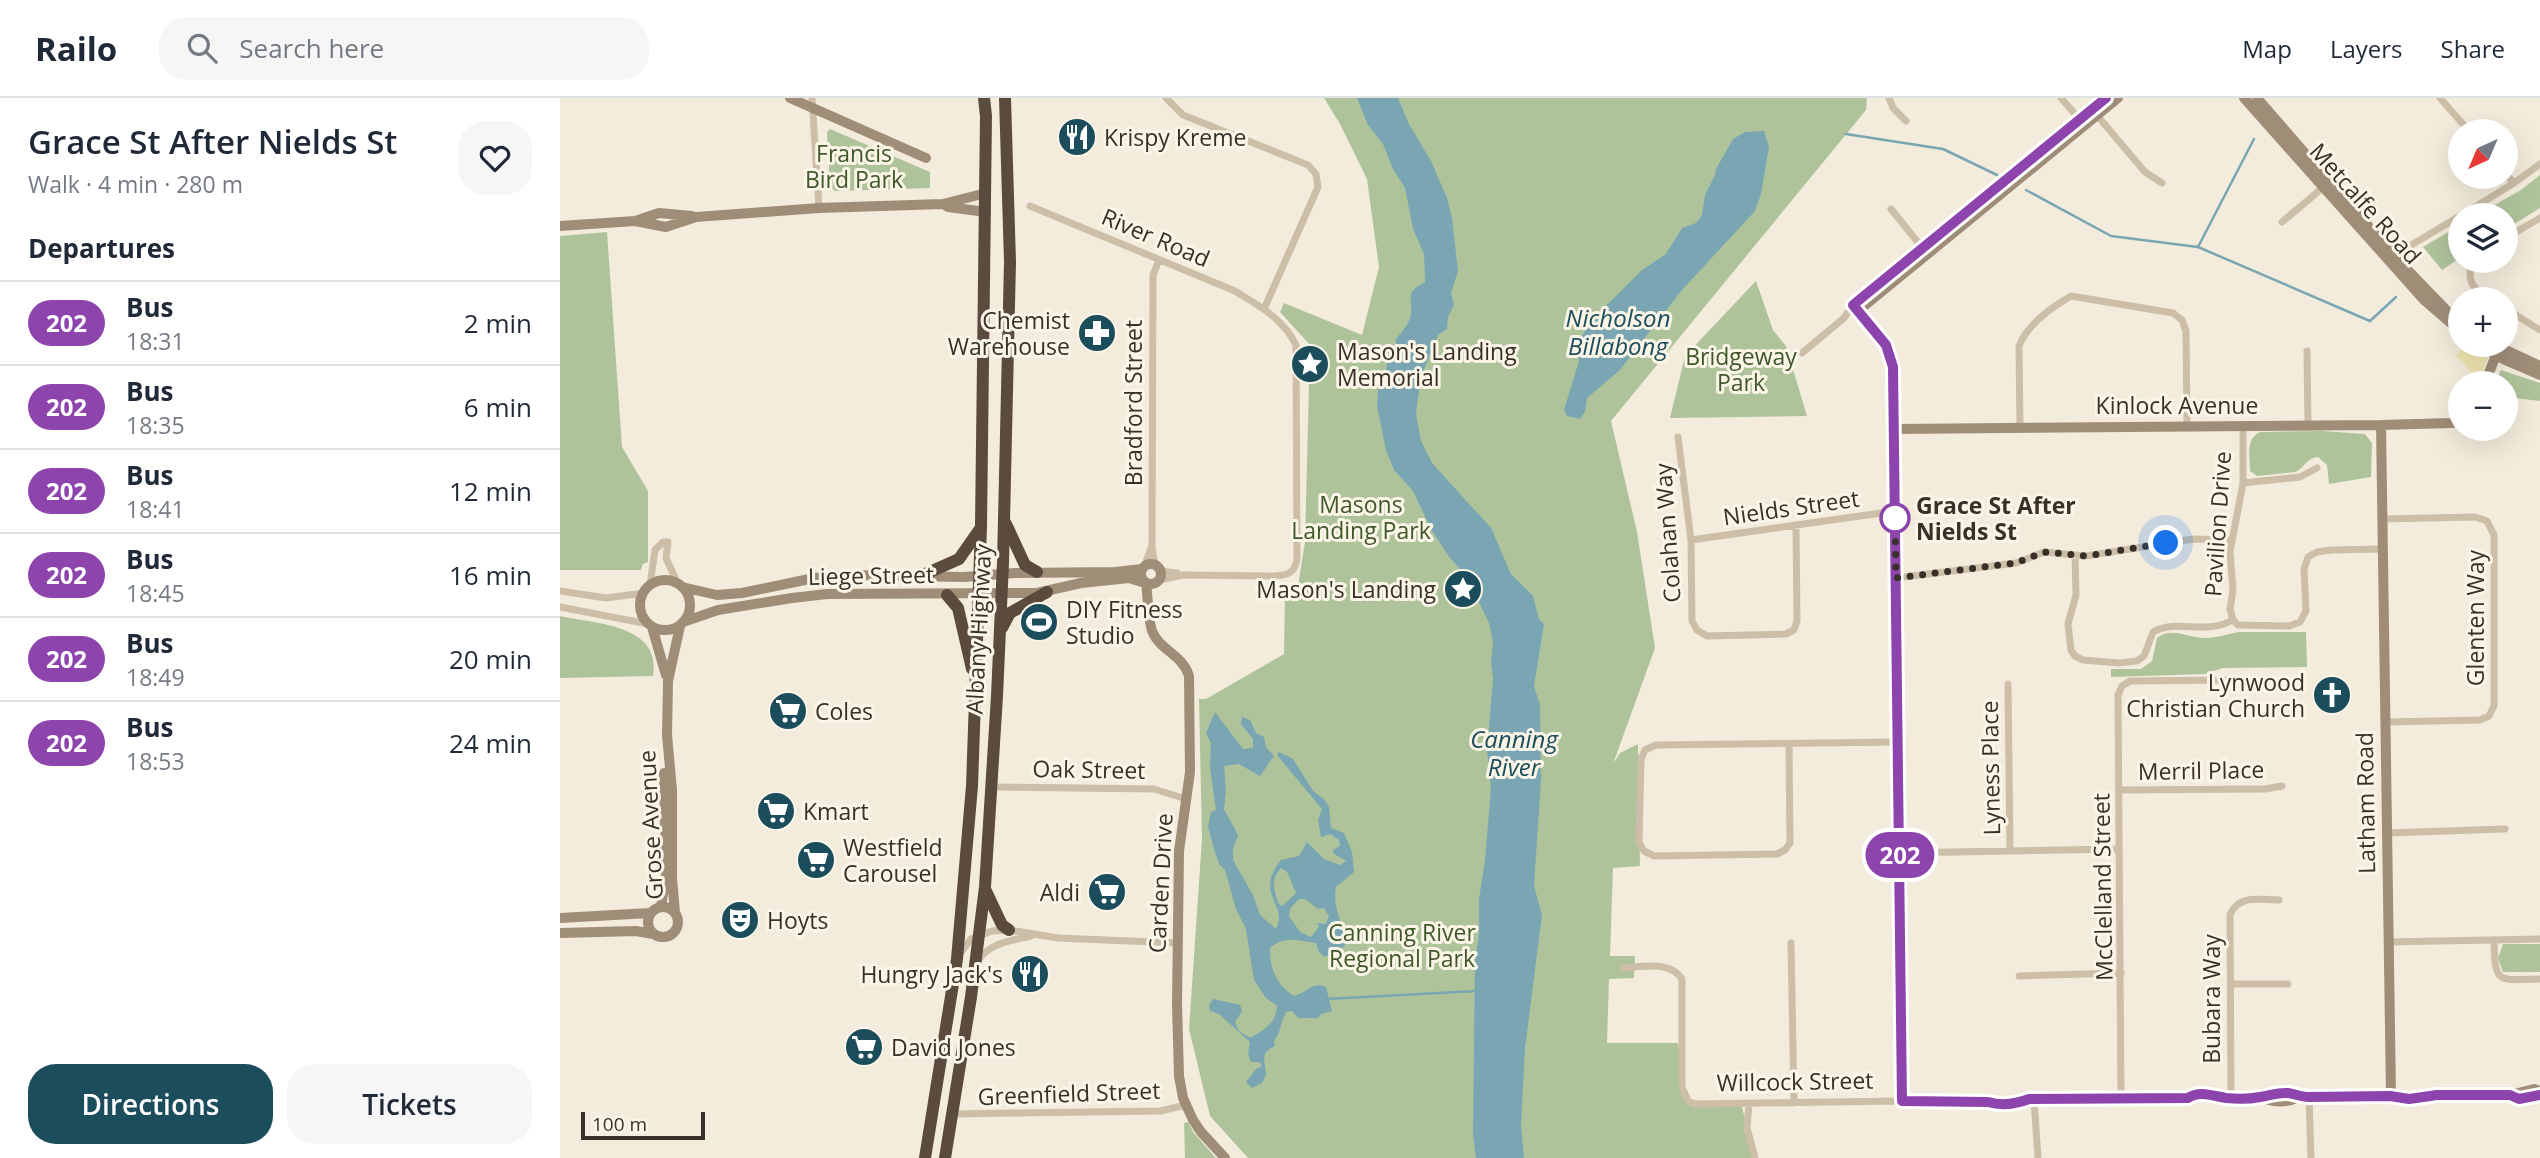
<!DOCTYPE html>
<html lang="en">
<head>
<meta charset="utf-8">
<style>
  body { margin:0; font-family:"Open Sans",sans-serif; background:#f6f6f7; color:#1f2937; height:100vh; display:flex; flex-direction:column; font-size:26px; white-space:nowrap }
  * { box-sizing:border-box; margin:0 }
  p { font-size:23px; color:#747a83 }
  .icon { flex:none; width:38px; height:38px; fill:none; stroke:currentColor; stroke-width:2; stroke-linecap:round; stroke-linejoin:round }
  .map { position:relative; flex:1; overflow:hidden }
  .drawer { display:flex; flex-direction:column; background:#fff; width:560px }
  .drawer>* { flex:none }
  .badge { padding:0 14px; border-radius:23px; font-size:24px; line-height:46px }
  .needle { width:46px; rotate:224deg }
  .buttons { position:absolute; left:1888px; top:21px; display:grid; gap:14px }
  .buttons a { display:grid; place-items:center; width:70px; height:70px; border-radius:50%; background:#fff; box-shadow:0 7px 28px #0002; font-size:35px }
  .scale { position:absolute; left:21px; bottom:18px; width:124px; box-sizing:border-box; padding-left:7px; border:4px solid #383028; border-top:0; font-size:19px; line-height:24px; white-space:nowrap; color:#383028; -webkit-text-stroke:5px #fbf5e8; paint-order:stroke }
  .you { position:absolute; width:35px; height:35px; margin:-18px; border:5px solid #fff; border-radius:50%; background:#1a73e8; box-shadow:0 0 0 10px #1a73e833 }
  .map>.badge { position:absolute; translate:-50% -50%; box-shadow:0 0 0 4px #fff }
  h2 { padding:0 28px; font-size:26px; line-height:63px }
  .round { display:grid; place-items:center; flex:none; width:74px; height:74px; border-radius:28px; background:#f6f6f7 }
  .summary { display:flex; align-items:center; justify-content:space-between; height:119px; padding:0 28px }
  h1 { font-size:33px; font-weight:600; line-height:52px }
  .cta { display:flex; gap:14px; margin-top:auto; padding:14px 28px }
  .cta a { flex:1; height:80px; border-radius:28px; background:#1b4d5c; color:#fff; font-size:28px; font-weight:600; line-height:80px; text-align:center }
  .cta a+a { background:#f6f6f7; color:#1f2937 }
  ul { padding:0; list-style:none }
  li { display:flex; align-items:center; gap:21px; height:84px; padding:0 28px; border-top:2px solid #e0e1e3 }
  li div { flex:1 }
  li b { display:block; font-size:26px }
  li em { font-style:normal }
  li .badge { min-width:77px; font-weight:700; text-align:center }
  header { display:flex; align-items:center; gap:42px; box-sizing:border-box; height:98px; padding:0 35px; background:#fff; border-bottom:2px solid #e0e1e3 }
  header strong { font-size:33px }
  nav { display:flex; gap:38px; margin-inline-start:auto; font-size:24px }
  .search { width:490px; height:63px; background:#f6f6f7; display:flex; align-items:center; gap:18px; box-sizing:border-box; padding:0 24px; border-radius:28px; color:#747a83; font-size:26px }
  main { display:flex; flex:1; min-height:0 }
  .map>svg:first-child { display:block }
  .green { fill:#afc39b }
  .sand { fill:#f0e5b1 }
  .water { fill:#79a6b2; fill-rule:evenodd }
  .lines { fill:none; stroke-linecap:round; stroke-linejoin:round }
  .stream { stroke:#79a6b2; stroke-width:2.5 }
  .street { stroke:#ccbea7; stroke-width:7 }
  .secondary { stroke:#a08d78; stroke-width:10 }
  .highway { stroke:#5a4b3e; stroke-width:12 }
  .line-casing { stroke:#fff; stroke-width:16 }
  .line { stroke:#8e44ad; stroke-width:10 }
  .walk { stroke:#383028; stroke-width:7; stroke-dasharray:0 12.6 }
  .stop-dot { fill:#fff; stroke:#8e44ad; stroke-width:3.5 }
  .labels { text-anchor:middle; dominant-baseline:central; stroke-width:6; stroke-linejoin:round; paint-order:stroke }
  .poi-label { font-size:23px; fill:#383028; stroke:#fbf5e8; text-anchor:start }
  .park-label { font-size:23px; fill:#3f582a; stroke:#fbf5e8 }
  .street-label { font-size:23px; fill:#383028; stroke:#fbf5e8 }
  .stop-label { font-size:23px; font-weight:bold; fill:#383028; stroke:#fbf5e8; text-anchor:start }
  .water-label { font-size:24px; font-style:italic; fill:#1b4d5c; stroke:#fbf5e8 }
</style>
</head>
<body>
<header>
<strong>Railo</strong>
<div class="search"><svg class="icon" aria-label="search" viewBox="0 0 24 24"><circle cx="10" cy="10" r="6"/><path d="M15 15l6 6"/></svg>Search here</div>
<nav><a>Map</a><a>Layers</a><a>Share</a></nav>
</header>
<main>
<section class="drawer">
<div class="summary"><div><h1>Grace St After Nields St</h1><p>Walk · 4 min · 280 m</p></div><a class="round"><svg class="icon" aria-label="heart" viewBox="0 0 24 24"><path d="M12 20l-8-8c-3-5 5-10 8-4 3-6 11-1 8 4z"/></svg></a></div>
<h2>Departures</h2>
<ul>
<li><span class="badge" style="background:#8e44ad;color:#fff">202</span><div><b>Bus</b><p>18:31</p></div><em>2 min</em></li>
<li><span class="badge" style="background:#8e44ad;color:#fff">202</span><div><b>Bus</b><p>18:35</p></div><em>6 min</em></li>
<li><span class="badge" style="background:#8e44ad;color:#fff">202</span><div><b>Bus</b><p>18:41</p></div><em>12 min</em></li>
<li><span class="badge" style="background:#8e44ad;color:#fff">202</span><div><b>Bus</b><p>18:45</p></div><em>16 min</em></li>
<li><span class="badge" style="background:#8e44ad;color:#fff">202</span><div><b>Bus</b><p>18:49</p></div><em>20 min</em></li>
<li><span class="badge" style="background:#8e44ad;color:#fff">202</span><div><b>Bus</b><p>18:53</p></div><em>24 min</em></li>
</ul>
<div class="cta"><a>Directions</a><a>Tickets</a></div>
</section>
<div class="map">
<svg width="1980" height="1060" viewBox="0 0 1980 1060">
  <rect width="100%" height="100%" fill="#f3ecdc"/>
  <path class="green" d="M764 0H1307L1306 12 1051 323 1077 434 1095 550 1053 666 1060 655 1078 646 1080 768 1053 770 1050 858H1075L1074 880 1049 881 1047 945H1118L1126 1005 1181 1006 1196 1060H688L650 1018 629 931 642 741 639 601H646L724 556 725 493 738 488 745 444 750 247 720 214 724 205 802 237 819 169 807 81 780 26Z
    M270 31 370 74V90L275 93 270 89 267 34Z
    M1980 77V110L1946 131V117H1917L1961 92Z
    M1900 127V160L1882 172 1863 149Z
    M47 134 62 349 88 393V464L83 466 81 472H0V138Z
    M1196 183 1213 232 1226 248 1247 318 1110 320 1125 258Z
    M1941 272 1980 285V303L1946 299V285H1935Z
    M1762 333 1805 336 1812 345 1811 379 1769 386 1767 367 1758 359C1746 360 1745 370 1735 374L1697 378 1690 373C1690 358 1685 341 1700 334Z
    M0 518C35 526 102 526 93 578L0 580Z
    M1679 534H1746L1747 569 1663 570 1645 576 1551 579V571H1581L1592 563 1597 540C1611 528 1629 540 1646 540 1656 540 1668 536 1679 534Z
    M1943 846H1980V874H1943L1938 860Z
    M628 1024 634 1035 656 1060H625L624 1025Z"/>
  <path class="sand" d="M1907 247 1927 260 1919 283 1896 257Z"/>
  <path class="water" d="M797 0H838L849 26 871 63 887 100 892 120 898 173 891 195 894 207 888 219 887 231 878 237 861 279 856 315 861 343 872 365 931 430 951 476 973 498 979 521 984 526 974 588 980 607 981 682 974 788 982 817 965 950 961 1028 964 1060H916L913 1036 915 864 919 836V801L925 762 931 690 927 652 933 581 931 564 933 544 929 525 906 478 890 460 871 431 853 393 834 372 826 352 817 308 818 292 825 277 828 261 836 251V241C842 234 849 226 851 217 853 198 844 195 865 184L864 156 853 131 845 90 833 71 823 46 808 27Z
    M1204 33 1209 49 1201 96 1195 113 1121 193 1060 272 1027 300 1025 314 1020 321 1007 318 1004 312 1019 263 1017 249 1023 236 1038 216 1082 172 1106 156 1122 130 1136 125 1142 117 1145 97 1155 77 1156 71 1173 41 1185 34Z
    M655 614 683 651 693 650V641L681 626 682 619 690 622 696 635 704 639 706 649 714 658 700 678 679 666 664 668 666 692 664 711 678 737 673 751V762L693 797 700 817 716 831C729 806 693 797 721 762L739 758 747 744 764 761 780 767 786 763 773 755V752L780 748 779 742 770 736 761 739 758 722 762 711 717 657 719 654 733 661 753 693 765 702 769 709 771 730 784 735 792 754 794 774 776 789C772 813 785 826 785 848L765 859 759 854 756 845C738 843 725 837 710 850 709 870 717 888 734 898 747 895 752 883 766 889L772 913 761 916 758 920H738L732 913 726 914C720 925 722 932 714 943L715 948C698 956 706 963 706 977L702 985 692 990 686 984 696 971 702 968 699 964H691L688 956 690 944 659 916 650 913 649 907 653 901 680 907 682 913 675 924 679 933 690 940C704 932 716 926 717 908L706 900 694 882 686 831 676 811 665 772 659 766 655 754 648 729 651 714 656 712 650 669 651 645 646 635ZM721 770 727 774 736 795 722 808 719 806C714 793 710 781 721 770ZM739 801H745L758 811 764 810 769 818 766 826 757 825 759 829 751 839 740 834 729 818 730 811Z"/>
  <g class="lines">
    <path class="stream" d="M1286 36 1383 51 1437 77
      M1466 92 1551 138 1638 149 1810 223 1836 199
      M1638 149 1694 41
      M766 901 917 893"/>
    <path class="street" d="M252 0 259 110
      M606 0 623 17 748 67 756 76 758 89 704 211
      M1329 0 1333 10 1346 23
      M1501 0 1522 24
      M1880 0 1909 33
      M1535 15 1585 74 1602 85
      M1946 76 1954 85
      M470 108 675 193C699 208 723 220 736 247L737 461C735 474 729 477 716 478L623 477 599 482
      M1331 111 1365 153
      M1902 117 1954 85 1980 66
      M1722 124 1766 87
      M1946 140 1980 120
      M1834 162 1853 146 1900 118
      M1914 163C1904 181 1914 192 1929 201
      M1946 211 1980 232
      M1747 253 1748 327
      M1242 255 1284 220 1293 207
      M1683 328V385L1670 454 1673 492 1670 511 1673 522 1678 527 1729 528 1740 524 1746 513 1744 471 1748 459 1757 454 1771 452 1824 451
      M1460 330 1459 248C1467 227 1492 209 1511 198L1613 215 1622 222 1626 233 1627 328
      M1118 339 1131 442 1132 523 1137 532 1147 538 1226 536 1234 532 1237 523 1236 427
      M1683 385 1740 379 1757 370
      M1823 421 1915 419 1927 423 1934 437V608L1929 618 1920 622 1826 624
      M1131 442 1335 413
      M1515 458 1516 497 1508 526 1511 552 1515 558 1523 562 1559 565 1577 563 1584 558 1593 534C1618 520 1643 538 1673 522
      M595 467 592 449 593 177 599 162
      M584 469 591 450
      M601 473 617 475
      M1336 480 1456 465 1484 454 1526 458 1633 441 1671 442
      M90 487 95 452 103 444H108L106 460 118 486
      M0 493 46 500 84 495
      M0 509 88 526
      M1448 586 1450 753
      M1229 647 1230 745 1225 752 1217 756 1094 758 1084 753 1079 744 1081 661 1085 652 1096 647 1339 644
      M431 689 594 691 626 701
      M1560 692 1705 691 1722 688
      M1827 735 1945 731
      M1340 755 1559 751
      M1934 842C1935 887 1937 882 1980 881
      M1828 844 1980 841
      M1231 845 1234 1005
      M401 854 411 841 432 833 449 832 498 840 618 845
      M417 864C430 844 450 843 471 838
      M1063 870C1084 869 1109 862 1122 881V989L1128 1003 1135 1006 1342 1003
      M1459 878 1561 875
      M1671 886H1728
      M1749 999 1751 1060
      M1671 1000 1670 817C1678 796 1700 802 1719 802
      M1474 1001 1478 1060
      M1561 1001 1558 597 1562 588 1570 583 1668 582
      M1189 1005 1187 1030 1195 1060
      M392 1016 600 1013 626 1007"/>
    <path class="secondary" d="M230 0 366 60
      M1684 0 1864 202 1900 233
      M1697 0 1836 160 1889 215
      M383 106 388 109 426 114
      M75 123 106 129 136 119 259 110 383 106 426 95
      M0 128 75 123 99 115 132 118
      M1298 213 1558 0
      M1920 247 1945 262 1980 277
      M1935 247 1980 268
      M1925 285 1938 252
      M1821 327 1831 998
      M1334 331 1821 327 1892 325 1900 322
      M581 476a10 10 0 1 1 20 0a10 10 0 1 1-20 0Z
      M80 507a25 25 0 1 1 50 0a25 25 0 1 1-50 0Z
      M586 485C588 498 588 526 593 535 601 553 623 557 629 578L630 674 619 753 617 906 619 978 623 1000 633 1022 641 1034 665 1060
      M122 489 157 497 182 495 254 480 292 477 404 479 455 475 555 474 582 471
      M123 524 158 512 232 500 267 496 477 495 521 485 569 480 585 485
      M92 529 106 577
      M101 808 106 778 104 675
      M88 824a15 15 0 1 1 30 0a15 15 0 1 1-30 0Z
      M115 815 112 780V692L107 637 108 583 120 528
      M0 820 90 815
      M0 835 76 833 93 836
      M1702 999C1713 1005 1727 1005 1738 999
      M1464 1000H1628C1642 991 1680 1002 1700 999 1710 998 1717 994 1728 995 1735 996 1741 999 1749 999L1831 998 1848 1001 1877 997H1950L1974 991 1980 993
      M1469 1001C1456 1006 1442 1008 1428 1004L1342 1003 1333 269 1326 247 1293 207 1546 0"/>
    <path class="highway" d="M446 426 465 467 477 474
      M363 477 399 461 420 431
      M387 497 398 510 412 571
      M442 530 450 515 487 494
      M426 793 442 827 449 832
      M365 1060 397 861 412 688 421 428 426 18 424 0
      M385 1060 411 899 425 789 437 598 443 465 450 164 445 0"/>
  </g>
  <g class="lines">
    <defs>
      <path id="line" d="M1546 0 1293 207 1326 247 1333 269 1342 1003 1428 1004C1442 1008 1456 1006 1469 1001L1628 1000C1640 992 1653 998 1666 1000 1676 1001 1690 1001 1700 999 1710 998 1717 994 1728 995 1735 996 1741 999 1749 999L1830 998 1849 1001 1877 997H1950L1959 1001 1980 997"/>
    </defs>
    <use href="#line" class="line-casing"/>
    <use href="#line" class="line"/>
    <path class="walk" d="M1335 420V413L1336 480 1456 465 1484 454 1526 458 1606 445"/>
  </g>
  <defs>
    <symbol id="restaurant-disc" viewBox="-11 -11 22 22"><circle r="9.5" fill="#1b4d5c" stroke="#fbf5e8"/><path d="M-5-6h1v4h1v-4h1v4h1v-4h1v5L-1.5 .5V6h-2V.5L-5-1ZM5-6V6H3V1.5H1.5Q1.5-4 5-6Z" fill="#fff"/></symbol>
    <symbol id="pharmacy-disc" viewBox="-11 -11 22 22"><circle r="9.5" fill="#1b4d5c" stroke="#fbf5e8"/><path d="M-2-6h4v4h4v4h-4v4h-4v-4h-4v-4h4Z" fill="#fff"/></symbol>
    <symbol id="sight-disc" viewBox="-11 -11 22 22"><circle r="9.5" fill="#1b4d5c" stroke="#fbf5e8"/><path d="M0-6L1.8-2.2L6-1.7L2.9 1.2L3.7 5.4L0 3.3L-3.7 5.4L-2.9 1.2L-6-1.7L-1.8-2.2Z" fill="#fff"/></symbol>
    <symbol id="stadium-disc" viewBox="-11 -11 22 22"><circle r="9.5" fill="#1b4d5c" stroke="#fbf5e8"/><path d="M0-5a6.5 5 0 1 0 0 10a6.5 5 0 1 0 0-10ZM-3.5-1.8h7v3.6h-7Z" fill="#fff"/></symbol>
    <symbol id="church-disc" viewBox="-11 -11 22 22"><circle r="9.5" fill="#1b4d5c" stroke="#fbf5e8"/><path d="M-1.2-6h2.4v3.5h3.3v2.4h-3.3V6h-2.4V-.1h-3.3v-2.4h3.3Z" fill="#fff"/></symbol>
    <symbol id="supermarket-disc" viewBox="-11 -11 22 22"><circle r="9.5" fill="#1b4d5c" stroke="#fbf5e8"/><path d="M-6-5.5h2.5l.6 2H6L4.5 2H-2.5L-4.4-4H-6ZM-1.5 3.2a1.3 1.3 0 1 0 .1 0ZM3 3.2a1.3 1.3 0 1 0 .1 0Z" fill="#fff"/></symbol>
    <symbol id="theatre-disc" viewBox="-11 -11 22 22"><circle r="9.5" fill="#1b4d5c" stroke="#fbf5e8"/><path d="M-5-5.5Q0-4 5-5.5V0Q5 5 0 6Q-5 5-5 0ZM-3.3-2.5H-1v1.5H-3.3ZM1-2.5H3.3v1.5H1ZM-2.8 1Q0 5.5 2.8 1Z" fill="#fff"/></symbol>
  </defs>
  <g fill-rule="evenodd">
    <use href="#restaurant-disc" x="495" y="17" width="44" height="44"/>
    <use href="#pharmacy-disc" x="515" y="213" width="44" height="44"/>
    <use href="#sight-disc" x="728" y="244" width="44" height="44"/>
    <use href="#sight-disc" x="881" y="469" width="44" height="44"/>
    <use href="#stadium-disc" x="457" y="502" width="44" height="44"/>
    <use href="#church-disc" x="1750" y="575" width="44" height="44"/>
    <use href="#supermarket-disc" x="206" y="591" width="44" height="44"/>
    <use href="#supermarket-disc" x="194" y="691" width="44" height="44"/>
    <use href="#supermarket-disc" x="234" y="740" width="44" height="44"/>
    <use href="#supermarket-disc" x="525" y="772" width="44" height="44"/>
    <use href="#theatre-disc" x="158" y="800" width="44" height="44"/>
    <use href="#restaurant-disc" x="448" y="854" width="44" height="44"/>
    <use href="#supermarket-disc" x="282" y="927" width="44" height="44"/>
  </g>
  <circle class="stop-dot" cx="1335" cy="420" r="14"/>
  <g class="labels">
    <g class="poi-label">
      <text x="544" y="39">Krispy Kreme</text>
      <text x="510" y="222" text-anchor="end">Chemist<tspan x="510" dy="26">Warehouse</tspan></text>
      <text x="777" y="253">Mason's Landing<tspan x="777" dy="26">Memorial</tspan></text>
      <text x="876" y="491" text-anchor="end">Mason's Landing</text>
      <text x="506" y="511">DIY Fitness<tspan x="506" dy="26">Studio</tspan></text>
      <text x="1745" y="584" text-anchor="end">Lynwood<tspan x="1745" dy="26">Christian Church</tspan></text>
      <text x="255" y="613">Coles</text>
      <text x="243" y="713">Kmart</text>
      <text x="283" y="749">Westfield<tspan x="283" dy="26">Carousel</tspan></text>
      <text x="520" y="794" text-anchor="end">Aldi</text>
      <text x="207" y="822">Hoyts</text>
      <text x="443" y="876" text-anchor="end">Hungry Jack's</text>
      <text x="331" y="949">David Jones</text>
    </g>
    <g class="park-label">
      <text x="294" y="55">Francis<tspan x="294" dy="26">Bird Park</tspan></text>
      <text x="1181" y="258">Bridgeway<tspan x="1181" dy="26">Park</tspan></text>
      <text x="801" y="406">Masons<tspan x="801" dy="26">Landing Park</tspan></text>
      <text x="842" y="834">Canning River<tspan x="842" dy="26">Regional Park</tspan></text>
    </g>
    <g class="street-label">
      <text transform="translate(1806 105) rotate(48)">Metcalfe Road</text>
      <text transform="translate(596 139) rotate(23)">River Road</text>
      <text transform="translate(573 305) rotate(-90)">Bradford Street</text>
      <text x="1617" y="307">Kinlock Avenue</text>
      <text transform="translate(1231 409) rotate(-8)">Nields Street</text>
      <text transform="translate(1657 426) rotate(-86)">Pavilion Drive</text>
      <text transform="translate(1107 435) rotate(-94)">Colahan Way</text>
      <text transform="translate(311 477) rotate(-1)">Liege Street</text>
      <text transform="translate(1915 520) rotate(-90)">Glenten Way</text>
      <text transform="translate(418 531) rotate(-87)">Albany Highway</text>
      <text transform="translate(1430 670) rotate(-91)">Lyness Place</text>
      <text transform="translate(529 671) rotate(1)">Oak Street</text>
      <text transform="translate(1641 672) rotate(-1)">Merril Place</text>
      <text transform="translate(1805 705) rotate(-91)">Latham Road</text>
      <text transform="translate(90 727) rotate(-93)">Grose Avenue</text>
      <text transform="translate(600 785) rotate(-87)">Carden Drive</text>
      <text transform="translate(1542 789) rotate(-91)">McClelland Street</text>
      <text transform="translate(1651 901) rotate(-90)">Bubara Way</text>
      <text transform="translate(1235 983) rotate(-1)">Willcock Street</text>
      <text transform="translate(509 995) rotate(-2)">Greenfield Street</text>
    </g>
    <g class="stop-label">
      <text x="1356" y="407">Grace St After<tspan x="1356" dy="26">Nields St</tspan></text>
    </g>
    <g class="water-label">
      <text x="1058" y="219">Nicholson<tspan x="1058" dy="28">Billabong</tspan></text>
      <text x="954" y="640">Canning<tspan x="954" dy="28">River</tspan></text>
    </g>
  </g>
</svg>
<div class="buttons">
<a><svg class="needle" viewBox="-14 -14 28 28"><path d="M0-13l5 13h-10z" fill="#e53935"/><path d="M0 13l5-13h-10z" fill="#747a83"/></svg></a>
<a><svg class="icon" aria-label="layers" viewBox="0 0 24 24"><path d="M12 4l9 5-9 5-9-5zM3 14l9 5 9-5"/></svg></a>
<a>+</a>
<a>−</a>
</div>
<div class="scale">100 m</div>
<div class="you" style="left:1606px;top:445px"></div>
<b class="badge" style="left:1340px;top:757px;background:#8e44ad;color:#fff">202</b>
</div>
</main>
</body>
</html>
